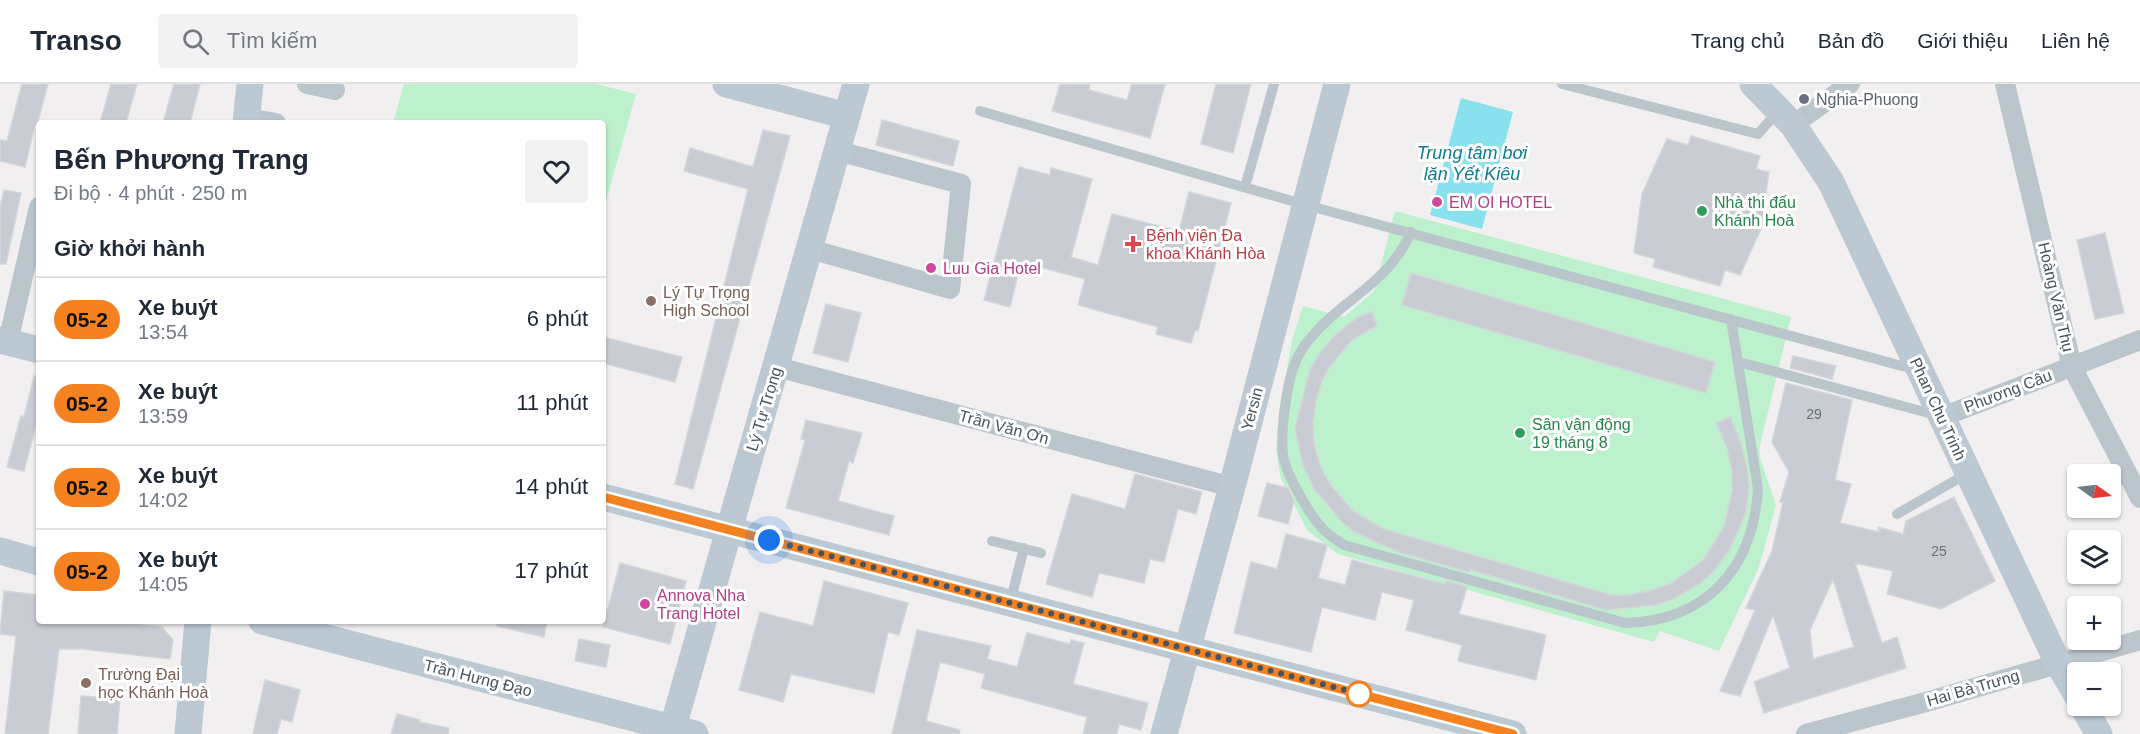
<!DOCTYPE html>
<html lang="vi">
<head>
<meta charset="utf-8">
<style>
  body { margin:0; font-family:Helvetica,sans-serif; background:#f2f2f3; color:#1f2937; height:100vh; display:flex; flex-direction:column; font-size:22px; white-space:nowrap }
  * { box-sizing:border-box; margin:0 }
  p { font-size:20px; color:#747a83 }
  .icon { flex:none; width:33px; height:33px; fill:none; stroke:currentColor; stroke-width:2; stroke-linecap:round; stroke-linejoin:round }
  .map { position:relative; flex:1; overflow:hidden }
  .side { position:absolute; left:36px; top:36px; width:570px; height:504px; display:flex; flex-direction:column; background:#fff; border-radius:6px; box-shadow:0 2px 4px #0004 }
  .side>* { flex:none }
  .badge { padding:0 12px; border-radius:20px; font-size:21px; line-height:39px }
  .needle { width:39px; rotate:104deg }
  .buttons { position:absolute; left:2067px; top:380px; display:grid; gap:12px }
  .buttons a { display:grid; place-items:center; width:54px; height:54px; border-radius:6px; background:#fff; box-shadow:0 2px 4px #0004; font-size:30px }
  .you { position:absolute; width:30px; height:30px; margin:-15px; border:4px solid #fff; border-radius:50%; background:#1a73e8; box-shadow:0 0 0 9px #1a73e833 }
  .map>.badge { position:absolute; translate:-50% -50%; box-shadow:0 0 0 3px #fff }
  h2 { padding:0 18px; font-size:22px; line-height:54px }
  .round { display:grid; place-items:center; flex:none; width:63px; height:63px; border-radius:6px; background:#f2f2f3 }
  .headline { display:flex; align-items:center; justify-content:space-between; height:102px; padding:0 18px }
  h1 { font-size:28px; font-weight:600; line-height:45px }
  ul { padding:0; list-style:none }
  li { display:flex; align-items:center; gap:18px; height:84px; padding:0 18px; border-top:2px solid #e0e1e3 }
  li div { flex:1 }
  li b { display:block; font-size:22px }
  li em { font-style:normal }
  li .badge { min-width:66px; font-weight:700; text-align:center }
  header { display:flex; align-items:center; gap:36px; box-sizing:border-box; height:84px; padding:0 30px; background:#fff; border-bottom:2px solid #e0e1e3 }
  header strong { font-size:28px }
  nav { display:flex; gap:33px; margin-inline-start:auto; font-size:21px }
  .search { width:420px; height:54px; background:#f2f2f3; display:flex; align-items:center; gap:15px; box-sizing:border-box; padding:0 21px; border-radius:6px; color:#747a83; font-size:22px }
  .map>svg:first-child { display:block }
  .green { fill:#bdf0cc }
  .water { fill:#89e1ed }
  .building { fill:#c9ccd2; stroke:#d3d6db; stroke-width:1.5; fill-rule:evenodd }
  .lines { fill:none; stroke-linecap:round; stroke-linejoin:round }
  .lane { stroke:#bac5cc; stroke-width:10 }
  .street { stroke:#bac5cc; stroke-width:20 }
  .secondary { stroke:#bcc9d3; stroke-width:27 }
  .line-casing { stroke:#fff; stroke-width:14 }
  .line { stroke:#f58220; stroke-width:9 }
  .walk { stroke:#47545d; stroke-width:6; stroke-dasharray:0 10.8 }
  .worship-dot { fill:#6b7280; stroke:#fff; stroke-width:2 }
  .hotel-dot { fill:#d1479c; stroke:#fff; stroke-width:2 }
  .leisure-dot { fill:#2e9e5b; stroke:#fff; stroke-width:2 }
  .health-dot { fill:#e0444e; stroke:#fff; stroke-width:2 }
  .education-dot { fill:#8d6e63; stroke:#fff; stroke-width:2 }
  .stop-dot { fill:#fff; stroke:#f58220; stroke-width:3 }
  .labels { text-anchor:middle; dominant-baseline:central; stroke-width:6; stroke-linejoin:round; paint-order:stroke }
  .number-label { font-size:14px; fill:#68727a }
  .worship-label { font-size:16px; fill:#5b616d; stroke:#fff; text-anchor:start }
  .hotel-label { font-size:16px; fill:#b23c85; stroke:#fff; text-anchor:start }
  .leisure-label { font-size:16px; fill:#27864d; stroke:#fff; text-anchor:start }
  .health-label { font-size:16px; fill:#be3a42; stroke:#fff; text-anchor:start }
  .education-label { font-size:16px; fill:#785e54; stroke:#fff; text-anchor:start }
  .street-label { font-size:16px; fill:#47545d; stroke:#fff }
  .water-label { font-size:18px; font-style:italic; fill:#0b7d8d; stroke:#fff }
</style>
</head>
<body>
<header>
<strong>Transo</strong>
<div class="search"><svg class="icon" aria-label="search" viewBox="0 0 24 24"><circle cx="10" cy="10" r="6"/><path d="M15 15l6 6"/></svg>Tìm kiếm</div>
<nav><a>Trang chủ</a><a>Bản đồ</a><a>Giới thiệu</a><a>Liên hệ</a></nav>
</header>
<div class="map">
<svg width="2140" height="650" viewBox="0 0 2140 650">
  <rect width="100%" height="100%" fill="#f1efef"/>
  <path class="green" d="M404 0H596L636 10 603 128V39H393Z
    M1395 127 1791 233 1759 365 1761 377 1776 421 1759 483 1719 567 1660 547 1654 558 1338 470 1307 446 1281 395 1276 367 1279 333 1292 256 1303 222 1344 233 1374 207Z"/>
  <path class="water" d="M1461 14 1513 28 1482 145 1430 131Z"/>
  <path class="building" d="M22 0H48L37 41 35 40 25 83 0 77V56L7 57Z
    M111 0H137L126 39H100Z
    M174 0H200L190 39H163Z
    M1060 0H1090L1089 6 1127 16 1132 0H1165L1150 54 1052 27Z
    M1216 0H1251L1233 69 1201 60Z
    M882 36 959 57 953 82 876 61Z
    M763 46 790 52 693 405 675 400 748 105 684 87 690 64 753 83Z
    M1691 52 1760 72 1756 85 1769 88 1761 145 1740 191 1725 186 1720 202 1653 183 1655 175 1634 169 1642 110 1667 55 1688 61Z
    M1019 83 1050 91 1051 84 1092 95 1071 173 1098 181 1112 130 1179 147 1189 108 1231 119 1198 247 1195 246 1191 259 1156 250 1158 243 1078 221 1085 195 1021 178 1010 223 984 216Z
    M4 106 21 109 6 180H0V124Z
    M2105 149 2124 229 2095 235 2077 156Z
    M1411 189 1715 278 1706 309 1402 221Z
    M826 220 861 229 848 278 813 269Z
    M1372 228 1377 242 1353 255 1330 282 1322 297 1316 317 1313 339 1314 360 1320 382 1332 403 1354 428 1384 445 1611 511H1629L1649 507 1670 500 1703 476 1724 443 1732 407V387L1727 364 1716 339 1730 333 1741 359 1747 384 1749 404 1746 427 1739 445 1729 466 1715 486 1699 500 1676 514 1656 521 1606 526 1471 486 1470 488 1401 469 1356 449 1342 438 1315 406 1303 381 1295 345 1310 285 1320 269 1333 253 1347 241 1360 232Z
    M603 253 682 273 675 298 603 279Z
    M1793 272 1836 282 1832 295 1790 284Z
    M34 292 39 293V330L24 387 7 383 21 332 24 333Z
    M1786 299 1852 316 1835 396 1851 400 1840 439 1879 448 1878 443 1903 450 1906 437 1954 413 1995 497 1941 525 1887 510 1893 487 1855 479 1882 559 1897 553 1906 584 1764 629 1754 598 1790 584 1773 531 1740 612 1720 607 1755 526 1746 524 1772 467 1783 418H1780L1789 388 1772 358ZM1833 495 1854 563 1813 575 1810 546Z
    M806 336 862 349 853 379 849 377 838 417 894 432 889 451 786 424 805 356 801 355Z
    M1135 390 1202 408 1196 430 1178 425 1164 478 1150 475 1144 499 1099 489 1092 513 1046 500 1072 410 1125 425Z
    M1267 399 1288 404 1294 417 1288 440 1258 432Z
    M1286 450 1327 461 1318 494 1345 501 1352 476 1445 500 1446 497 1467 503 1459 530 1546 551 1536 596 1458 577 1462 561 1406 546 1414 516 1382 508 1375 536 1322 523 1311 568 1234 549 1251 478 1277 485Z
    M620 479 686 497 670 560 603 543Z
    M824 497 908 519 899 551 888 548 874 609 791 590 783 618 739 606 760 528 813 542Z
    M4 507 39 511V537H101L162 543 173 556 170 575 83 565H59L48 650H5L16 552 0 550Z
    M497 537H547L544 553 497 542Z
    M917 546 991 562 987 575 1017 583 1027 549 1070 560 1071 556 1084 559 1073 600 1148 619 1141 646 1119 640 1117 650H1083L1087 633 981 604 985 590 940 578 926 637 960 646 959 650H892Z
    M579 555 610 561 606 583 575 577Z
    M265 596 300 606 292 638 281 635 277 650H253Z
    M81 612 120 615 117 650H78Z
    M397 630 420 636 419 638 449 644 448 650H391Z"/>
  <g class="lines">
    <path class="lane" d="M1562 0 1758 50 1778 27
      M980 27 1306 121 1917 286
      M1245 103 1274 0
      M1411 148C1388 201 1341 215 1308 257 1294 274 1289 295 1286 316 1283 335 1281 352 1283 371 1286 390 1309 430 1322 444 1328 451 1337 456 1344 461L1625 539C1706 537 1753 485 1758 405L1731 235
      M1739 278 1936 331
      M1897 430 1968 389
      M992 457 1041 469
      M1010 519 1024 464"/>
    <path class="street" d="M307 0 335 6
      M2005 0 2072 283 2140 414
      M247 34 276 39
      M1793 41 1850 0
      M810 165 950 205 961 100 838 67
      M8 258 39 123
      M777 283 1232 403
      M1942 333 2140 256
      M1806 650 1926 618 2140 556"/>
    <path class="secondary" d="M726 0 847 32
      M1753 0 1793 41 1831 98 2058 579 2078 613
      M246 39 250 0
      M0 256 39 266
      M603 413 1513 650
      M0 467 39 478
      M262 537 695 650
      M2082 621 2099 650
      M188 650 198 537
      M671 650 856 0
      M1164 650 1232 403 1337 0"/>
  </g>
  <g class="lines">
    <defs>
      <path id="line" d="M603 413 1513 650"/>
    </defs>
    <use href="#line" class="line-casing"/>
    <use href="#line" class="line"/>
    <path class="walk" d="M769 456 1360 610H1359"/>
  </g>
  <circle class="worship-dot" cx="1804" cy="15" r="6"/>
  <g class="hotel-dot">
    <circle cx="1437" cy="118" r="6"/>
    <circle cx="931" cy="184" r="6"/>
    <circle cx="645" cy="520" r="6"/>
  </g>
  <g class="leisure-dot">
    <circle cx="1702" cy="127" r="6"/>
    <circle cx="1520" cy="349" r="6"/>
  </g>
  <path class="health-dot" d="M1130 151h6v6h6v6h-6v6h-6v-6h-6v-6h6z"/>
  <g class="education-dot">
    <circle cx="651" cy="217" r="6"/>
    <circle cx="86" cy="599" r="6"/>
  </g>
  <circle class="stop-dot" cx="1359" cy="610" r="12"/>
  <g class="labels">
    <g class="number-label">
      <text x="1814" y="330">29</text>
      <text x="1939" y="467">25</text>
    </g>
    <g class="worship-label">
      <text x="1816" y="15">Nghia-Phuong</text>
    </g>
    <g class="hotel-label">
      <text x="1449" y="118">EM OI HOTEL</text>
      <text x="943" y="184">Luu Gia Hotel</text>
      <text x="657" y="511">Annova Nha<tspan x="657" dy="18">Trang Hotel</tspan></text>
    </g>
    <g class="leisure-label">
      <text x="1714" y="118">Nhà thi đấu<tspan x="1714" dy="18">Khánh Hoà</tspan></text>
      <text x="1532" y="340">Sân vận động<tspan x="1532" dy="18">19 tháng 8</tspan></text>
    </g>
    <g class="health-label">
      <text x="1146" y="151">Bệnh viện Đa<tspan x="1146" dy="18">khoa Khánh Hòa</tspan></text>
    </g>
    <g class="education-label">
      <text x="663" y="208">Lý Tự Trọng<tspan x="663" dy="18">High School</tspan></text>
      <text x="98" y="590">Trường Đại<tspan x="98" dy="18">học Khánh Hoà</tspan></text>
    </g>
    <g class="street-label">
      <text transform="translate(2056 213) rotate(77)">Hoàng Văn Thụ</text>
      <text transform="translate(2008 307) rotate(-21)">Phương Câu</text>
      <text transform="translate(764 325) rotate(-73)">Lý Tự Trọng</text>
      <text transform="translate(1252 325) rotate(-75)">Yersin</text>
      <text transform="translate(1938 325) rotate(65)">Phan Chu Trinh</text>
      <text transform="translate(1004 343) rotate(15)">Trần Văn Ơn</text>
      <text transform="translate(478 594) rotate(14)">Trần Hưng Đạo</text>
      <text transform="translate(1973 604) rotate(-16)">Hai Bà Trưng</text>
    </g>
    <g class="water-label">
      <text x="1472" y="69">Trung tâm bơi<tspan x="1472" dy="21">lặn Yết Kiêu</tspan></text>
    </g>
  </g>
</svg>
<div class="buttons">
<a><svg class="needle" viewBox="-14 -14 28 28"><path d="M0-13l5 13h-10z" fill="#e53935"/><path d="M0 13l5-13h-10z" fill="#747a83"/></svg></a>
<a><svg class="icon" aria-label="layers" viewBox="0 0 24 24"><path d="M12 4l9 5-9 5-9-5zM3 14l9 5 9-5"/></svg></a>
<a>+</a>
<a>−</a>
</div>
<div class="you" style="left:769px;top:456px"></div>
<section class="side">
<div class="headline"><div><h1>Bến Phương Trang</h1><p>Đi bộ · 4 phút · 250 m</p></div><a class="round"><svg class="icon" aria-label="heart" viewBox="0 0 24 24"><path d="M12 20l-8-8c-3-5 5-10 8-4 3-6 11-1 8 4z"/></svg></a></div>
<h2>Giờ khởi hành</h2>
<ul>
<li><span class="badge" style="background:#f58220;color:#111">05-2</span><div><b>Xe buýt</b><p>13:54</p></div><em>6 phút</em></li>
<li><span class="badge" style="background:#f58220;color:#111">05-2</span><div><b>Xe buýt</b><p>13:59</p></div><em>11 phút</em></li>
<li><span class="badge" style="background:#f58220;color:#111">05-2</span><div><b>Xe buýt</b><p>14:02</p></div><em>14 phút</em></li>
<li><span class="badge" style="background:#f58220;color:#111">05-2</span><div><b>Xe buýt</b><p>14:05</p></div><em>17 phút</em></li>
</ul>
</section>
</div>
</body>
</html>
